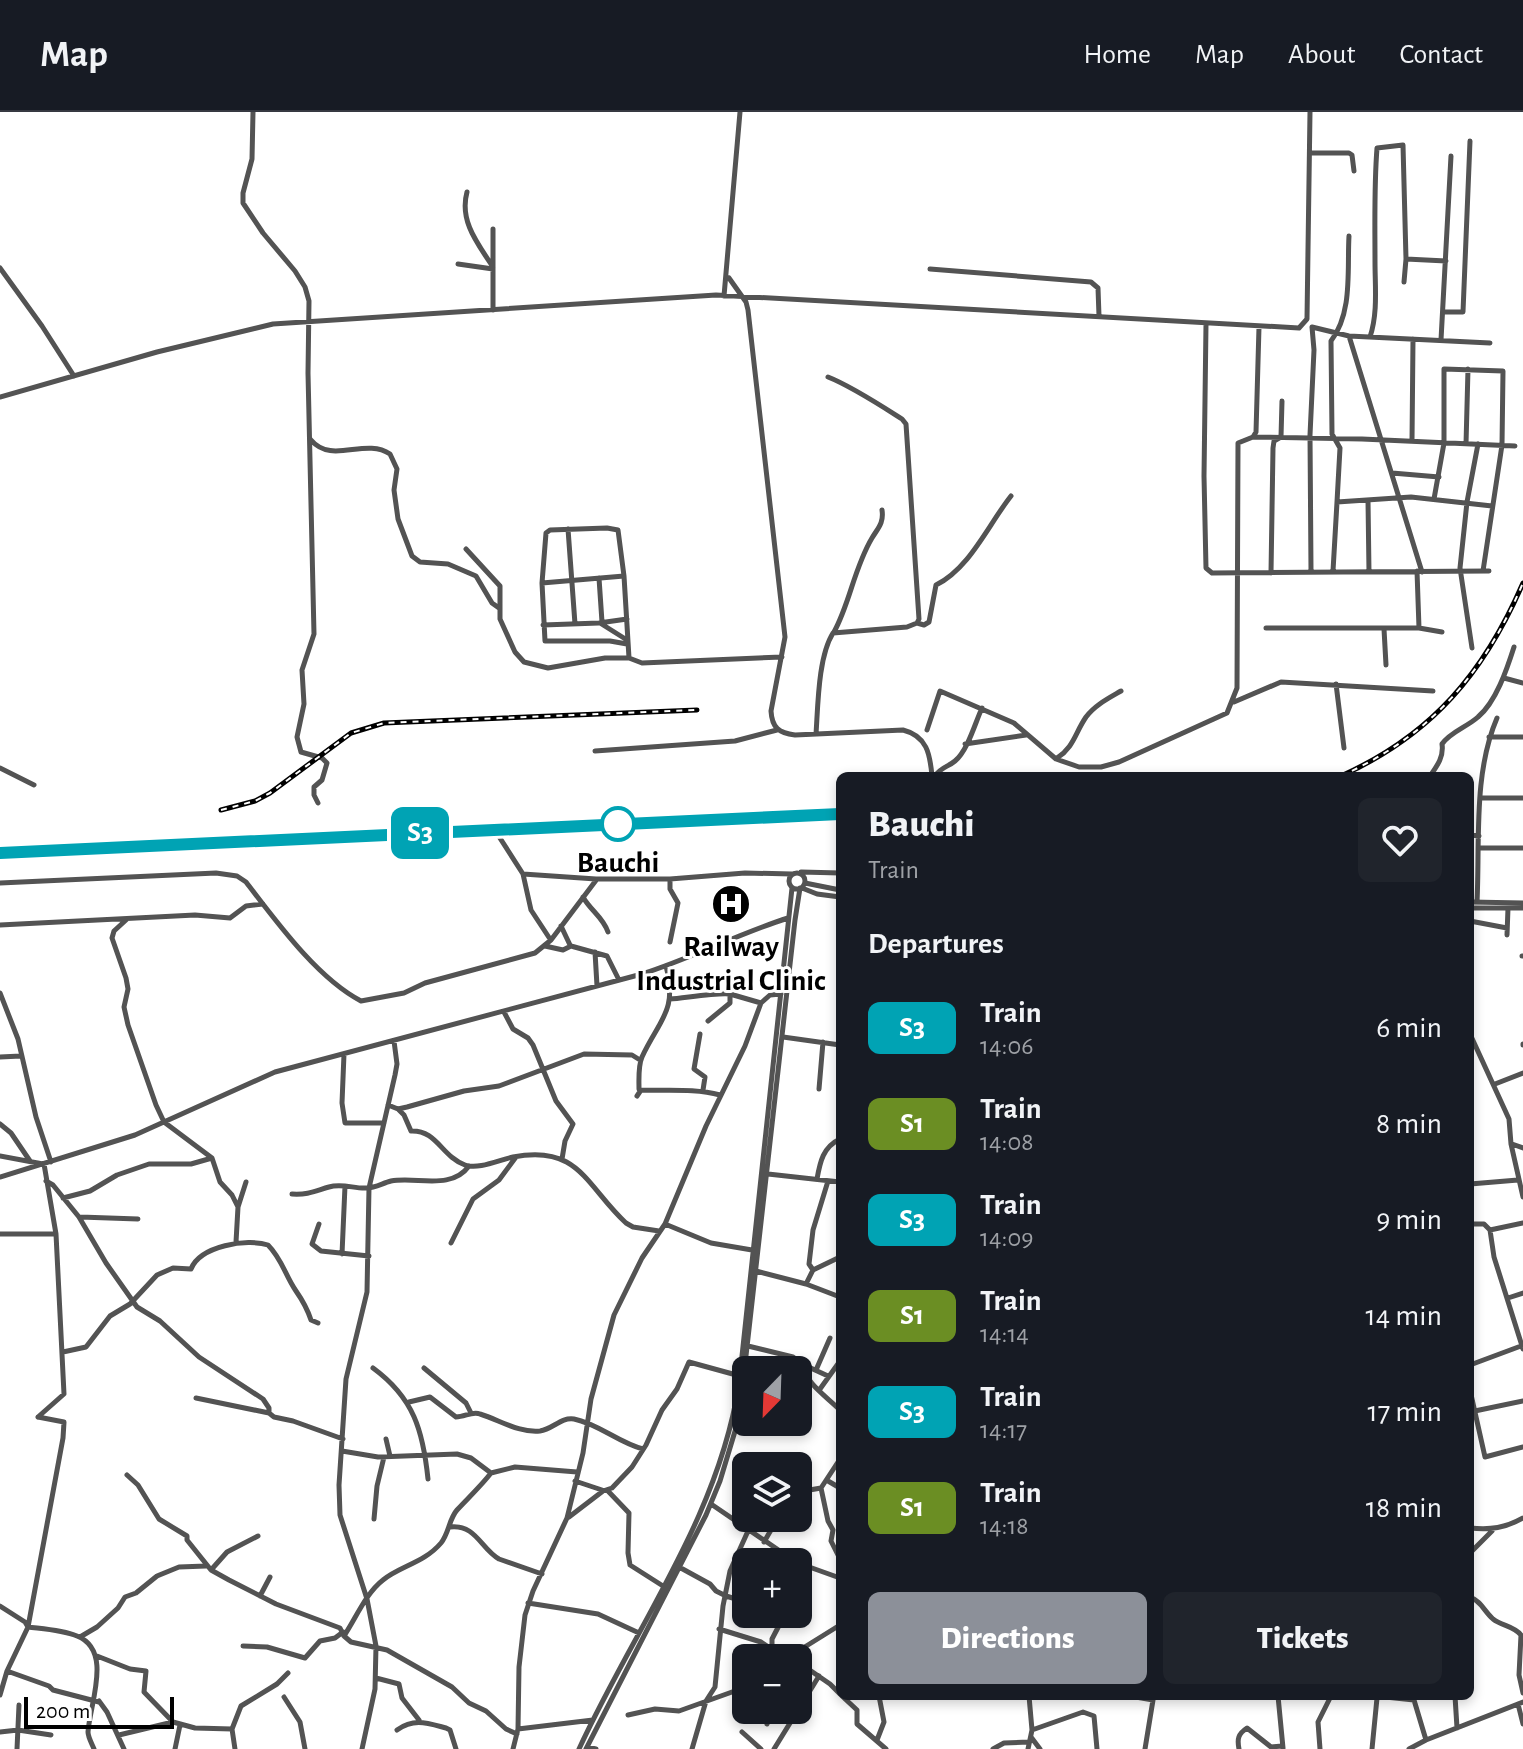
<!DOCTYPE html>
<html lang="en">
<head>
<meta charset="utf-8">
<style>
  body { margin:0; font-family:"Alegreya Sans",sans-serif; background:#20242c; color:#f1f3f6; height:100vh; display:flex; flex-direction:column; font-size:30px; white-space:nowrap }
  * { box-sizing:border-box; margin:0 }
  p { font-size:26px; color:#9ea1a6 }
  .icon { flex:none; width:44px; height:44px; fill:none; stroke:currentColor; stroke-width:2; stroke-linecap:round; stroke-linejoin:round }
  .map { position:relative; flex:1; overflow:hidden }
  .panel { position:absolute; left:836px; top:660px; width:638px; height:928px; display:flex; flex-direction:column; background:#171b24; border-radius:12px; box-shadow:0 4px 12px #0003 }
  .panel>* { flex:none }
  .badge { padding:0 16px; border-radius:12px; font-size:28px; line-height:52px }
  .needle { width:52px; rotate:203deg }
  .buttons { position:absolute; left:732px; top:1244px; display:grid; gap:16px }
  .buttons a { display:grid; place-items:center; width:80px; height:80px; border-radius:12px; background:#171b24; box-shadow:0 4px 12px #0003; font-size:40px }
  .scale { position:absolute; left:24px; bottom:20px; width:150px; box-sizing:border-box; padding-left:8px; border:4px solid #000; border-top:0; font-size:22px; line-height:28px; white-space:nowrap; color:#000; -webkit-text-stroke:6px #fff; paint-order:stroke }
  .map>.badge { position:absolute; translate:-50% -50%; box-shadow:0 0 0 4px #fff }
  h2 { padding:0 32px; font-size:30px; line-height:72px }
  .round { display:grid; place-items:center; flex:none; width:84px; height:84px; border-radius:12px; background:#20242c }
  .overview { display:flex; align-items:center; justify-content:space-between; height:136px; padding:0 32px }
  h1 { font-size:38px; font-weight:800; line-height:60px }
  .button { display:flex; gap:16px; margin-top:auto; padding:16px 32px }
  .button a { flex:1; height:92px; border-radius:12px; background:#8c9099; color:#fff; font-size:32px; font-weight:800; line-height:92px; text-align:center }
  .button a+a { background:#20242c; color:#f1f3f6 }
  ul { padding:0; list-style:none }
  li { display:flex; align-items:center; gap:24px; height:96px; padding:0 32px }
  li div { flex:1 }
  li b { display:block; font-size:30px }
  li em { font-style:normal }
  li .badge { min-width:88px; font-weight:700; text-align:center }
  header { display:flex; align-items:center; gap:48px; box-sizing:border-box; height:112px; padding:0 40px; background:#171b24; border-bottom:2px solid #363941 }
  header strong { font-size:38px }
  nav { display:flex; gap:44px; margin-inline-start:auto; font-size:28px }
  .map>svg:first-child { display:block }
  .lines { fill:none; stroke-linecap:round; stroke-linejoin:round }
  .minor { stroke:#535353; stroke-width:5 }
  .rail-casing { stroke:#000; stroke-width:5 }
  .rail { stroke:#fff; stroke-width:2; stroke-dasharray:6; stroke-linecap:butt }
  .line-casing { stroke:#fff; stroke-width:18 }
  .line { stroke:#00a3b4; stroke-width:12 }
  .stop-dot { fill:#fff; stroke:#00a3b4; stroke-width:4 }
  .labels { text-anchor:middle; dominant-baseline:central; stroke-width:6; stroke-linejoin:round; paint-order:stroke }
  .stop-label { font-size:30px; font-weight:bold; fill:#000; stroke:#fff }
  .poi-label { font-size:30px; font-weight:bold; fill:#000; stroke:#fff }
</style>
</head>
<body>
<header>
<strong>Map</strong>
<nav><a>Home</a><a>Map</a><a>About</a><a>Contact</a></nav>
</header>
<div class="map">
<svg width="1523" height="1637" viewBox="0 0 1523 1637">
  <rect width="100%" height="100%" fill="#fff"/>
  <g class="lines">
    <path class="minor" d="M253 0 252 47 243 81V91L263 121 295 159 305 175 309 189 308 261 314 522 302 558 304 592 297 625 301 640 322 646 327 651 322 668 314 675V683L318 691
      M1310 41H1349L1352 43 1354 59
      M467 80C459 109 478 132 493 155
      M1406 147 1446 149
      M458 152 493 157
      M0 156 42 214 74 264
      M930 157 1091 170 1098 176 1099 204
      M729 166 746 190 748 198 785 525 771 599C772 616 779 621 795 623L903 618C927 624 930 642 932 664
      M724 184 740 0
      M493 198V117
      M1443 200H1463L1470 29
      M1206 212 1204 364 1206 456 1212 461 1489 459
      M1312 215 1349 224 1490 231
      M1349 224 1422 460
      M1370 225C1378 201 1375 175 1375 150 1375 112 1374 74 1377 36L1403 33 1406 147 1404 170
      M1441 228 1451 44
      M0 285 157 240 273 212 716 183 1299 216 1307 207 1310 0
      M1253 325 1362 327 1515 334
      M311 328C332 353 365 325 390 342L397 357 394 378 398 407 412 444 420 450 448 452 476 464 492 491 499 496
      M1412 329 1413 227
      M1466 332 1468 257
      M1392 361 1439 365
      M1434 387 1444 331V257L1503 259 1502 333 1483 459
      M1368 388 1369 460
      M1337 390 1340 336 1332 322 1331 229C1353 200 1347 158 1349 124
      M568 417 575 512
      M466 437 500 474V507L515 540 524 550 548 556 605 546H629
      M1311 458 1310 323 1314 238 1312 215
      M1333 459 1337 390 1411 385 1492 394
      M1417 459 1419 516
      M1271 461 1273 336 1274 329 1281 325 1282 289
      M599 466 602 510
      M542 471 624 464
      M600 511 627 528
      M917 511 924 513 929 510 936 473C970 456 988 413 1011 384
      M543 513 599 511 627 507
      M1266 516H1419L1442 520
      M1384 517 1386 553
      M834 520C850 491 854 456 872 426 878 416 884 411 882 398
      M627 532 610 529H545L542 471 546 421 550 418 607 416 618 418 624 464 629 546 642 551 782 545
      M1472 536 1460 456 1467 390 1478 332
      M1504 566 1523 571
      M1336 572 1344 636
      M1234 590 1281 570 1433 579
      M927 618 940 579 1014 611 1056 647 1079 655H1101L1119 650 1227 601 1237 576 1238 331 1253 325 1256 320 1259 215
      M816 622C818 594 818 545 833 521L907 515 917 511 919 507 906 312 902 307C880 293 851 274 828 265
      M1489 625H1523
      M965 632 1026 623
      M595 639 735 629 777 618
      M1057 646C1074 635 1075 621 1086 605 1095 593 1109 586 1121 579
      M0 656 34 673
      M935 664C941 655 948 655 955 649 968 638 975 611 982 596
      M1430 664C1437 654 1444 645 1442 632 1450 620 1467 615 1478 605 1496 590 1507 557 1514 535
      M1480 686H1523
      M498 723 523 762 531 798 550 827
      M1470 723 1479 724
      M1479 736H1523
      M801 760 840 761
      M789 769a8 8 0 1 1 16 0a8 8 0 1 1-16 0Z
      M523 762 596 767
      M670 767V777L678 791 670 830
      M0 771 216 761 237 764 246 770C276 809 317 866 361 889L404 881 425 871 535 841 551 828 597 767H670L745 761 792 762
      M805 771 840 778
      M802 776 817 782 840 785
      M583 785C590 798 603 805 608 820
      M1470 790 1523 791
      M1477 790C1480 730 1473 662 1497 606
      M1470 796H1523
      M126 808 114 819 112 826 126 866 128 877 124 895 128 913 156 993 164 1010 212 1046 220 1070 232 1083 238 1095
      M1470 809 1507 816
      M0 813 195 803 230 806 246 794 263 792
      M561 814 570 833
      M1507 823 1508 796
      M545 834 563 838 571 834 607 844 619 868
      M595 840 597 874
      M1522 844H1523
      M0 881 18 927 36 1005 51 1050
      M670 887C684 886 720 880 730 882
      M504 900 513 917 528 926 533 933 556 989 573 1012 565 1029 562 1047
      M708 909 730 891V882L761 891
      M700 922 694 957 705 965 703 978
      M1470 922 1509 1007 1511 1032 1523 1085
      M783 925 840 933
      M1523 932V933
      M344 942 342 991 345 1011H384
      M0 945 21 944
      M1495 972 1523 961
      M639 977C639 967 638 954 642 945 659 908 678 899 666 854
      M819 977 823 930
      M637 984 641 978C668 979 694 976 720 983
      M388 993 398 997 407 995 464 979 499 974 584 942 632 943 640 948
      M398 997 404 1003 411 1019C437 1018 441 1044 465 1053 478 1058 499 1048 513 1045 579 1032 586 1074 626 1111L633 1115 659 1119
      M0 1012 11 1021 30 1049
      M1512 1032 1523 1036
      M0 1044 43 1052
      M768 1062 840 1070
      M0 1065 135 1023 275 960 642 862C692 846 738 822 788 806
      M817 1067C820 1050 823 1035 840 1027
      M46 1069 53 1073 79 1105 106 1151 137 1195 160 1209 199 1245 263 1287 269 1296V1301
      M1470 1072 1518 1068
      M292 1082C308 1083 315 1079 329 1075 342 1071 355 1077 367 1076 375 1076 383 1071 391 1069 416 1064 451 1079 469 1054
      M63 1086 90 1079 117 1063 149 1052H191L212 1046
      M80 1105 138 1107
      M1523 1111 1490 1118 1494 1145 1523 1237
      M319 1112 312 1132 321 1139 369 1144
      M665 1112 711 1131 752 1138
      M1470 1112H1484L1490 1118
      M0 1122H56
      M236 1130 238 1095 246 1070
      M451 1131 473 1087 499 1068 516 1045
      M342 1142 345 1074
      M813 1158 809 1152 813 1118 828 1069
      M756 1159 806 1172 840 1185
      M806 1172 813 1158 840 1145
      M1508 1186 1523 1181
      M748 1234 793 1245 802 1252 828 1264
      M63 1240 86 1235 110 1204 130 1192 157 1163 173 1156 191 1157C200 1134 247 1126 268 1133 282 1147 285 1163 296 1179 303 1189 307 1196 311 1208L318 1211
      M802 1252C806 1272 826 1284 840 1298
      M1470 1253 1521 1234
      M373 1256C414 1286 423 1319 428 1367
      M424 1256 466 1291 471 1301
      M816 1258 830 1226
      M820 1277 840 1249
      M1470 1278 1485 1345 1523 1335
      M196 1286 269 1301 274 1305 293 1309 343 1327
      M409 1290 430 1285 456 1305C465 1305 472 1299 480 1302 500 1308 518 1321 540 1319 553 1317 561 1305 574 1307 599 1312 619 1331 643 1337
      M1470 1300 1523 1289
      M38 1305 64 1282 56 1122 44 1052
      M386 1327 390 1344
      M342 1339 378 1345 457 1342 471 1346 491 1361 515 1355 577 1360
      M127 1363 138 1373 159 1407 187 1424V1428L211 1458 229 1468 276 1492 340 1516 344 1524 351 1530 387 1538 452 1575 469 1591 486 1599 506 1617 517 1622
      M575 1369 602 1378
      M828 1369 840 1376
      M821 1376 828 1409 833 1418 831 1429 840 1447
      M607 1378 629 1401 628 1441 630 1453 663 1474
      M798 1380 821 1376 840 1347
      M711 1392 796 1450
      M569 1405 603 1379 612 1376 632 1355 646 1333 662 1298 677 1277 689 1250 740 1264
      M374 1407 377 1374 384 1345
      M450 1415C476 1412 481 1437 499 1447L542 1462
      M1470 1416C1491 1418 1505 1416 1523 1406
      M764 1430 778 1406
      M1470 1441 1492 1419
      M798 1451 840 1466
      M679 1455 710 1472 716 1479 726 1484 746 1490
      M211 1458 227 1440 258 1424
      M260 1484 270 1465
      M1470 1485C1481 1489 1484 1499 1493 1507 1502 1514 1514 1514 1521 1523L1519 1563 1523 1581
      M528 1491 598 1502 639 1521
      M0 1494 25 1510 28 1515C44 1517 62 1518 77 1524 113 1538 90 1591 88 1620 88 1625 92 1632 94 1637
      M719 1517 761 1530 770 1536
      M344 1524C356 1506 366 1481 383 1468 400 1454 424 1451 441 1431 449 1421 449 1407 457 1398 468 1386 481 1374 491 1361
      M80 1525 97 1515 118 1496 125 1485 136 1481 157 1464 179 1455 206 1454
      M243 1534 267 1535 305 1546 320 1529 335 1526 343 1520
      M97 1544 130 1557 146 1559 144 1580 173 1610 195 1616 232 1617 235 1637
      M772 1546V1527L785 1502
      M787 1546 840 1513
      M798 1550 830 1572 840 1582
      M7 1559 49 1574 53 1578 99 1590
      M376 1566 399 1572 402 1586 419 1608
      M0 1583 7 1559 28 1515 63 1326 64 1310 38 1305
      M842 1584 857 1598V1612L886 1637
      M1130 1584 1153 1588 1145 1637
      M1278 1584 1283 1636
      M1376 1584 1414 1588 1426 1628
      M1455 1584 1457 1616
      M284 1585 300 1610 305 1637
      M99 1589 107 1600 124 1637
      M1518 1592 1523 1612
      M628 1603 655 1597 679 1599 746 1575
      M767 1612 773 1598
      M232 1617 241 1594 277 1572 288 1561
      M518 1617 593 1608
      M397 1618C414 1606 427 1611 446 1616L450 1618 456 1637
      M1032 1618 1083 1600 1094 1604 1097 1637
      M0 1620 18 1618 51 1623
      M742 1620 761 1637
      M119 1623 173 1610
      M1031 1625 1040 1637
      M877 1628 884 1610 879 1584
      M587 1635 596 1637
      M17 1637 19 1593
      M175 1637 180 1613
      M362 1637 375 1577 376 1534 367 1487 340 1403 339 1373 346 1267 367 1180 369 1076 395 963 397 952 394 929
      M513 1637 518 1617 519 1555 525 1503 533 1479 567 1406 583 1341 591 1287 614 1203 642 1146 665 1112 706 1014 745 934 761 891 770 883 781 882
      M579 1637C635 1515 718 1407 739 1272L792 776
      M586 1637 706 1403 720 1369 739 1306 795 808 800 776
      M692 1637 706 1589 715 1575 723 1494 730 1459 748 1419
      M774 1637 819 1564
      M993 1637 1004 1631 1029 1630
      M1028 1637 1032 1618 1029 1584
      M1239 1637C1237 1627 1238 1622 1247 1616L1271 1635 1282 1634
      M1320 1637 1318 1610 1331 1584
      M1372 1637 1377 1586
      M1409 1637 1426 1628 1523 1590"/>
    <defs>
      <path id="rail" d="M1341 664C1432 623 1484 561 1523 471
        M221 698 255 689 270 681 351 621 384 611 697 598
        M0 741 840 702"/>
    </defs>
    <use href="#rail" class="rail-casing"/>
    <use href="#rail" class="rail"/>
  </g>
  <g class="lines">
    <defs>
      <path id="line" d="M0 741 840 702"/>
    </defs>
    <use href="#line" class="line-casing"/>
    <use href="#line" class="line"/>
  </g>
  <defs>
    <symbol id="hospital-disc" viewBox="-11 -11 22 22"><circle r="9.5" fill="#000" stroke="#fff"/><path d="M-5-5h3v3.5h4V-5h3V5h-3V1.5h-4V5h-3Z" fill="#fff"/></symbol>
  </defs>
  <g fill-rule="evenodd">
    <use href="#hospital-disc" x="709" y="770" width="44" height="44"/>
  </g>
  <circle class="stop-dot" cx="618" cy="712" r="16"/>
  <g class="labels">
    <g class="stop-label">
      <text x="618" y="751">Bauchi</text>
    </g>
    <g class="poi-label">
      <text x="731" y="835">Railway<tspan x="731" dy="34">Industrial Clinic</tspan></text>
    </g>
  </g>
</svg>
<div class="buttons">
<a><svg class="needle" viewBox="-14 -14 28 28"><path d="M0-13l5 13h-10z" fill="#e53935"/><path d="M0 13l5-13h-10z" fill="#9ea1a6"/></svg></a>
<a><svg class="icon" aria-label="layers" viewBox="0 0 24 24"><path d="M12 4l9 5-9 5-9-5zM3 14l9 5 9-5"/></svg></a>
<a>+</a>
<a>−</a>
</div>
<div class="scale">200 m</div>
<b class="badge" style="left:420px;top:721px;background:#00a3b4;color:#fff">S3</b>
<section class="panel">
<div class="overview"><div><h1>Bauchi</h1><p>Train</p></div><a class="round"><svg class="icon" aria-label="heart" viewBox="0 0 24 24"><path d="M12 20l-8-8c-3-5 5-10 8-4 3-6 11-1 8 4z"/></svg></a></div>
<h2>Departures</h2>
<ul>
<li><span class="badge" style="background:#00a3b4;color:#fff">S3</span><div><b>Train</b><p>14:06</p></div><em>6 min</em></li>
<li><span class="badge" style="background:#6b8e23;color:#fff">S1</span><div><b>Train</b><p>14:08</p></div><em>8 min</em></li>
<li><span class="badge" style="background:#00a3b4;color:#fff">S3</span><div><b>Train</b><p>14:09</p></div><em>9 min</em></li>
<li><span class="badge" style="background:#6b8e23;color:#fff">S1</span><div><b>Train</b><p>14:14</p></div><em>14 min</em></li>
<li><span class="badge" style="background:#00a3b4;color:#fff">S3</span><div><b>Train</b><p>14:17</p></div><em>17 min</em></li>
<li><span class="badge" style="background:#6b8e23;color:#fff">S1</span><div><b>Train</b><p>14:18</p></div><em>18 min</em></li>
</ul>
<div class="button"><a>Directions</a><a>Tickets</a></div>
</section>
</div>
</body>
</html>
